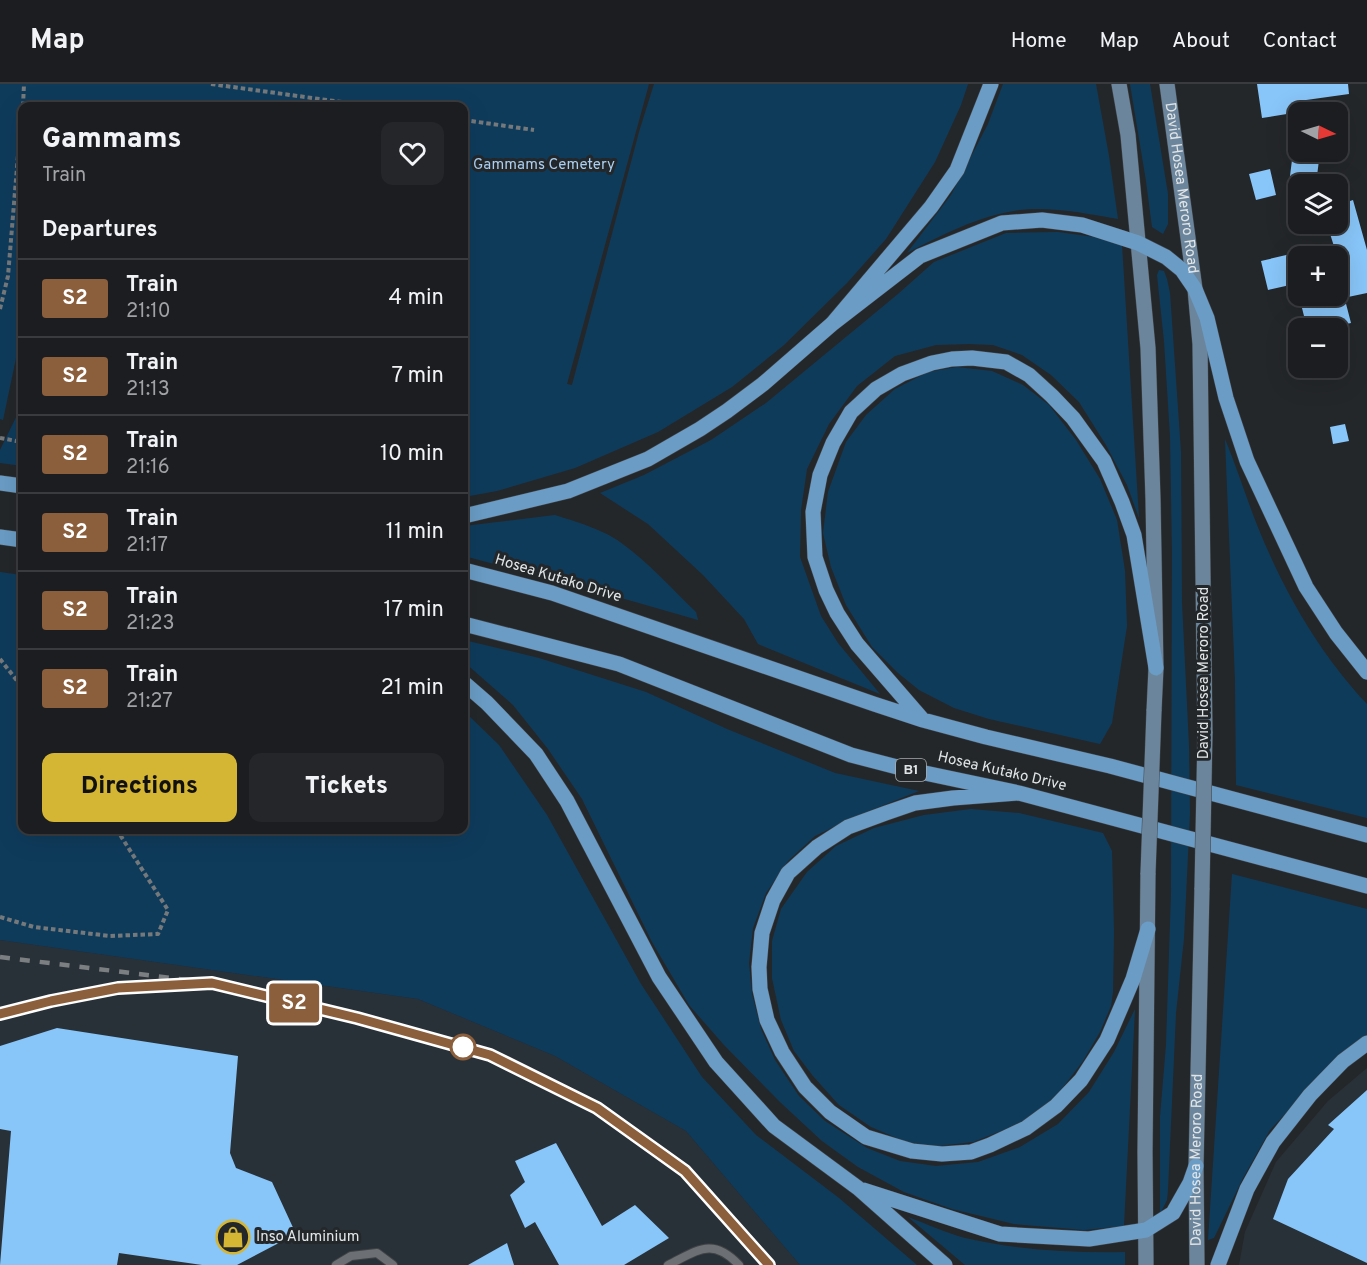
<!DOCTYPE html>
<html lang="en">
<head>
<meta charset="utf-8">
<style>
  body { margin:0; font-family:Overpass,sans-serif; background:#242629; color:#f1f3f6; height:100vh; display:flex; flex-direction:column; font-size:22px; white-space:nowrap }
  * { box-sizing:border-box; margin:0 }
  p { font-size:20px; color:#a0a2a5 }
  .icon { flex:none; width:33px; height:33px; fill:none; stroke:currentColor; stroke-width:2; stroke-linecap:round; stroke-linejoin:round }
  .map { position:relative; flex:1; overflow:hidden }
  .details { position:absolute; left:18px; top:18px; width:450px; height:732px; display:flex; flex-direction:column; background:#1b1d20; border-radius:12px; box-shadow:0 6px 24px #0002,0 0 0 2px #393b3e }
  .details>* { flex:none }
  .badge { padding:0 12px; border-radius:4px; font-size:21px; line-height:39px }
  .needle { width:39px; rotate:95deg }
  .tools { position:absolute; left:1288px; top:18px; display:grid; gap:12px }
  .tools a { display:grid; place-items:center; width:60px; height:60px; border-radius:12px; background:#1b1d20; box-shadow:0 6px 24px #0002,0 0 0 2px #393b3e; font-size:30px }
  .map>.badge { position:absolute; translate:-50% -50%; box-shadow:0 0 0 3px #fff }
  h2 { padding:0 24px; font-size:22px; line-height:54px }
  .round { display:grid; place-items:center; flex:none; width:63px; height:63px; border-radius:12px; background:#242629 }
  .headline { display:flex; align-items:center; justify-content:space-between; height:102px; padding:0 24px }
  h1 { font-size:28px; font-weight:800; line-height:45px }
  .primary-button { display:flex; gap:12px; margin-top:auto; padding:12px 24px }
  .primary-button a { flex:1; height:69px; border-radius:12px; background:#d5b534; color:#111; font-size:24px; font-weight:800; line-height:69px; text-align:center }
  .primary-button a+a { background:#242629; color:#f1f3f6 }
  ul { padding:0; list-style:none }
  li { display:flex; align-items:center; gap:18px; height:78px; padding:0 24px; border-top:2px solid #393b3e }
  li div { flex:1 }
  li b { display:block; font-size:22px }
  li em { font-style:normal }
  li .badge { min-width:66px; font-weight:700; text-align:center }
  header { display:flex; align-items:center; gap:36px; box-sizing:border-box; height:84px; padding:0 30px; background:#1b1d20; border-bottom:2px solid #393b3e }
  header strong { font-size:28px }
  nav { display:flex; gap:33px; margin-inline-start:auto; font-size:21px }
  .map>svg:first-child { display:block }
  .built { fill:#293138 }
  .green { fill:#0f3b5b }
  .building { fill:#88c5f8 }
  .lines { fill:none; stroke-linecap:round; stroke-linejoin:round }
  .service-casing { stroke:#404346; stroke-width:10 }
  .secondary-casing { stroke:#404346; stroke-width:16 }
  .primary-casing { stroke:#404346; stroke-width:16 }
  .path { stroke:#76797b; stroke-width:4; stroke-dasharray:4.5 3; stroke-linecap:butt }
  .service { stroke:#6c7074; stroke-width:8 }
  .secondary { stroke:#6b869c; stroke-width:15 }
  .primary { stroke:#6a9cc5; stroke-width:15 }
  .rail { stroke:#7c7f82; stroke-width:4.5; stroke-dasharray:10 10; stroke-linecap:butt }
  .secondary-bridge-casing { stroke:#404346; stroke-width:16; stroke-linecap:butt }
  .secondary-bridge { stroke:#6b869c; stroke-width:15 }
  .line-casing { stroke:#fff; stroke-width:14 }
  .line { stroke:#8b5e3c; stroke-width:9 }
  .stop-dot { fill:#fff; stroke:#8b5e3c; stroke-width:3 }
  .labels { text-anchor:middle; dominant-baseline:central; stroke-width:6; stroke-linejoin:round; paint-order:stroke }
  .shield { fill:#24272a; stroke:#a9acae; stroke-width:1.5 }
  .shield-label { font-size:14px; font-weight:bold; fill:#e2e5e7 }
  .park-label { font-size:15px; fill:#aacff0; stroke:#24272a }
  .street-label { font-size:15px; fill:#e2e5e7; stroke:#24272a }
  .poi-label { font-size:15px; fill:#e2e5e7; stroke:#24272a; text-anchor:start }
</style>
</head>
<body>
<header>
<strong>Map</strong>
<nav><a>Home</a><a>Map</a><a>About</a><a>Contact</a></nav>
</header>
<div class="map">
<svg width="1367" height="1181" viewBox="0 0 1367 1181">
  <rect width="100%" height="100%" fill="#24272a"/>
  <path class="built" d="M0 856 418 915 555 972 686 1047 800 1181H0Z
    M1367 984V1181H1239L1245 1148 1276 1078 1328 1017Z"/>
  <path class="green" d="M0 0H649L567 300 572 301 639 48 654 0H968L961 21 935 78 886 155 847 199 784 261 732 303 658 348 575 384 497 407 464 413V22H22V246L3 336 0 335Z
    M1003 0H1096L1109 72 1118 135C1090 130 1061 124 1032 125 987 127 946 149 907 169L951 111 988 40Z
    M1130 0H1150L1168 110V140L1163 150 1152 143 1146 97Z
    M1058 148 1094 153 1122 161 1139 434 1127 401 1106 361 1079 318 1051 291 1022 271 993 261 969 260 936 261 895 272 857 302 829 340 807 385 801 426 800 473 821 532 838 559 880 610 758 560 744 535 703 491 648 440 600 409 644 391 711 356 766 319 898 210 934 178 1006 149Z
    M1159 186 1164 187 1167 195 1170 209 1181 368 1182 519 1189 662 1190 729 1184 854 1176 929 1168 1106 1167 1116 1160 1130V1033L1166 961 1171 810 1172 469 1170 352 1164 257 1157 191Z
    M957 283 992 287 1023 301 1049 321 1076 356 1100 395 1117 436 1125 487 1127 542 1112 639 1100 660 989 635 954 624 919 606 898 589 872 563 846 521 831 483 823 449 828 408 846 358 866 331 895 305 928 288Z
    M22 321V382L0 379V366Z
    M1225 355C1237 384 1246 413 1257 441 1283 506 1319 569 1367 620V734L1236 701 1235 596Z
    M555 431C574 437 604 446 620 458 648 478 671 504 696 528L698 536 604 509 464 472V442Z
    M0 488 22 491V746H464V627L499 661 547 731 641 900 702 993 756 1051 839 1114 917 1181H800L686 1047 555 972 418 915 0 856Z
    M464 556 539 574 646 608 727 645 835 689 919 707 854 733 815 752 788 777 766 809 753 844 749 879 752 910 761 945 775 976 799 1012 825 1037 867 1064 900 1077 936 1082 978 1078 1020 1063 1058 1040 1089 1008 1114 968 1135 925 1124 1142 1084 1146 1014 1140 952 1125 904 1108 858 1083 822 1057 781 1019 724 961 689 921 652 858 582 715 548 665 513 621 464 578Z
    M971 725 1019 729 1103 749 1112 767 1114 849 1113 908 1111 922 1100 948 1083 977 1061 1006 1035 1031 1006 1045 973 1058 938 1062 906 1058 871 1043 839 1021 813 992 794 967 781 936 772 894V857L781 825 807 788 836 762 874 744 924 731Z
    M1232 790 1367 825V951L1335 977 1270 1046 1243 1094 1214 1154 1208 1156Z
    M908 1133C927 1140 946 1149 965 1154 1018 1166 1071 1169 1125 1168V1181H965Z"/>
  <path class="building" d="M1257 0H1348L1349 10 1299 17V28L1262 34Z
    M1293 68H1320L1316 100H1289Z
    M1270 85 1276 111 1256 116 1249 90Z
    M1353 116 1367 166V209L1348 213 1338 178V172H1337L1327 140H1338V121Z
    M1299 168V199L1268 206 1261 177Z
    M1299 212H1344L1351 239 1328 244H1307Z
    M1345 340 1349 357 1333 360 1330 343Z
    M57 944 238 972 230 1069 236 1084 272 1098 296 1150 237 1181H202L119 1169 117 1181H0L11 1047 0 1045V962Z
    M1367 1006V1179L1273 1135 1288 1095 1334 1045 1328 1041Z
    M556 1059 602 1142 635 1121 669 1154 624 1181H559L535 1138 525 1144 510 1111 525 1098 515 1077Z
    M507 1159 514 1181H468Z"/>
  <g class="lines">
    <defs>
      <path id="service" d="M336 1181 351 1172 377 1169 393 1181
        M668 1181C697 1167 712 1152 739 1181"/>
      <g id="secondary">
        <path d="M1119 0 1128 51 1148 264 1153 415 1156 584 1154 627"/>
        <path id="s1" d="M1167 0 1195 205 1200 260 1205 649"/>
        <path d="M1146 1181 1145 1068 1148 789"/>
        <path id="s2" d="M1197 1181 1196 1082 1202 804"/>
      </g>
      <path id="primary" d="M832 240 920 172 1002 139 1042 136 1082 141 1138 159 1166 173 1182 186 1195 205 1207 234 1226 314 1247 377 1306 503 1336 549 1367 588
        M0 399 22 402
        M464 432 568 407 648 375 700 345 727 327 763 300 832 240 931 123 957 86 991 0
        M0 453 22 456
        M464 486 552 509 874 620 923 636 986 653 1110 682 1367 751
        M464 540 619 580 851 671 901 684 1019 709 1367 802
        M464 599 487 619 536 670 567 717 659 893 716 978 774 1042 858 1104 945 1181
        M922 635 857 560 837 529 826 506 815 473 813 428 820 391 833 359 851 328 876 305 902 290 932 279 952 275 972 274 1006 278 1029 291 1052 312 1073 334 1104 377 1122 418 1134 451 1156 584
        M1019 709 953 714 915 719 886 729 848 743 817 763 788 789 773 816 762 849 759 883 760 905 767 936 782 968 805 1003 830 1028 866 1053 912 1067 942 1070 971 1068 990 1061 1026 1044 1056 1022 1081 996 1107 956 1122 921 1133 895 1148 845
        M863 1106 1000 1150 1089 1155 1146 1146 1173 1129 1190 1099 1196 1082
        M1218 1181 1247 1105 1273 1058 1310 1011 1343 977 1367 959"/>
    </defs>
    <use href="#service" class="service-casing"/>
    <use href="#secondary" class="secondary-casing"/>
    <use href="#primary" class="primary-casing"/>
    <path class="path" d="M211 0 370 22
      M23 22 24 0
      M464 36 534 46
      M0 225 8 192 22 23
      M0 354 22 358
      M0 575 22 603
      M0 833 34 843 110 852 158 850 168 826 117 746"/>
    <use href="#service" class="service"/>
    <use href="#secondary" class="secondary"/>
    <use href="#primary" class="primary"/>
    <path class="rail" d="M0 873 212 899 357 934 490 971 597 1024 685 1087 769 1181
      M0 930 52 917 119 904 176 901"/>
    <defs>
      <path id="secondary-bridge" d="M1148 789 1154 627
        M1202 804 1205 649"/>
    </defs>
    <use href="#secondary-bridge" class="secondary-bridge-casing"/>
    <use href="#secondary-bridge" class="secondary-bridge"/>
  </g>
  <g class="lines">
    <defs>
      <path id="line" d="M0 930 51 917 118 904 212 899 357 934 490 971 597 1024 685 1087 769 1181"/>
    </defs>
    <use href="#line" class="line-casing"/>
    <use href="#line" class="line"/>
  </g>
  <defs>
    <symbol id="shop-ring" viewBox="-11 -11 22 22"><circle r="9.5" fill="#24272a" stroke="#d5b534" stroke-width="1.5"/><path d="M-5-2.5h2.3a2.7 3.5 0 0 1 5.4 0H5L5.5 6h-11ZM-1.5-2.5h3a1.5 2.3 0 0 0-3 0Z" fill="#d5b534"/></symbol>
  </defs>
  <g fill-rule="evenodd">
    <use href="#shop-ring" x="214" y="1134" width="38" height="38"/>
  </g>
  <circle class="stop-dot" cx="463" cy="963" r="12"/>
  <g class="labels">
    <rect class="shield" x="896" y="675" width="30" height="22" rx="4.5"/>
    <g class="shield-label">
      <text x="911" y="686">B1</text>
    </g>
    <g class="park-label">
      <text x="544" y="81">Gammams Cemetery</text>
    </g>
    <g class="street-label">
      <text stroke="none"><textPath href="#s1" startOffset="105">David Hosea Meroro Road</textPath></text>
      <text transform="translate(558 495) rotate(17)">Hosea Kutako Drive</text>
      <text transform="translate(1204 589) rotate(-90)">David Hosea Meroro Road</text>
      <text transform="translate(1002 688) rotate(13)">Hosea Kutako Drive</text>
      <text stroke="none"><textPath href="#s2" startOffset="105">David Hosea Meroro Road</textPath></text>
    </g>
    <g class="poi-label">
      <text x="256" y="1153">Inso Aluminium</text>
    </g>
  </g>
</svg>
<div class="tools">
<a><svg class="needle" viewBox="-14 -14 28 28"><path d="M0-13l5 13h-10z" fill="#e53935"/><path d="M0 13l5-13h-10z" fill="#a0a2a5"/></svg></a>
<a><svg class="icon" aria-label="layers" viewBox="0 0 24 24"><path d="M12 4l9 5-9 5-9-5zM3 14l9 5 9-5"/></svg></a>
<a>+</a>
<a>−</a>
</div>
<b class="badge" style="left:294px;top:919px;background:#8b5e3c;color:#fff">S2</b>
<section class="details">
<div class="headline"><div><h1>Gammams</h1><p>Train</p></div><a class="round"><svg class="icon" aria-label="heart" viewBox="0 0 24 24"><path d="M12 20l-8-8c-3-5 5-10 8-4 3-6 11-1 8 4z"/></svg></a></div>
<h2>Departures</h2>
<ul>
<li><span class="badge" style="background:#8b5e3c;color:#fff">S2</span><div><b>Train</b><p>21:10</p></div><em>4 min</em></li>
<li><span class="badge" style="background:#8b5e3c;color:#fff">S2</span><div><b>Train</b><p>21:13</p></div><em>7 min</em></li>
<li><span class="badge" style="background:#8b5e3c;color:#fff">S2</span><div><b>Train</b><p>21:16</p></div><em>10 min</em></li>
<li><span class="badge" style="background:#8b5e3c;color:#fff">S2</span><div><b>Train</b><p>21:17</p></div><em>11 min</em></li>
<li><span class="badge" style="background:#8b5e3c;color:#fff">S2</span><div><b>Train</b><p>21:23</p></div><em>17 min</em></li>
<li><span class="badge" style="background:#8b5e3c;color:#fff">S2</span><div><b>Train</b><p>21:27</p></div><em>21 min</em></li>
</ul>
<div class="primary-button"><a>Directions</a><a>Tickets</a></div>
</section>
</div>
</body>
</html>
